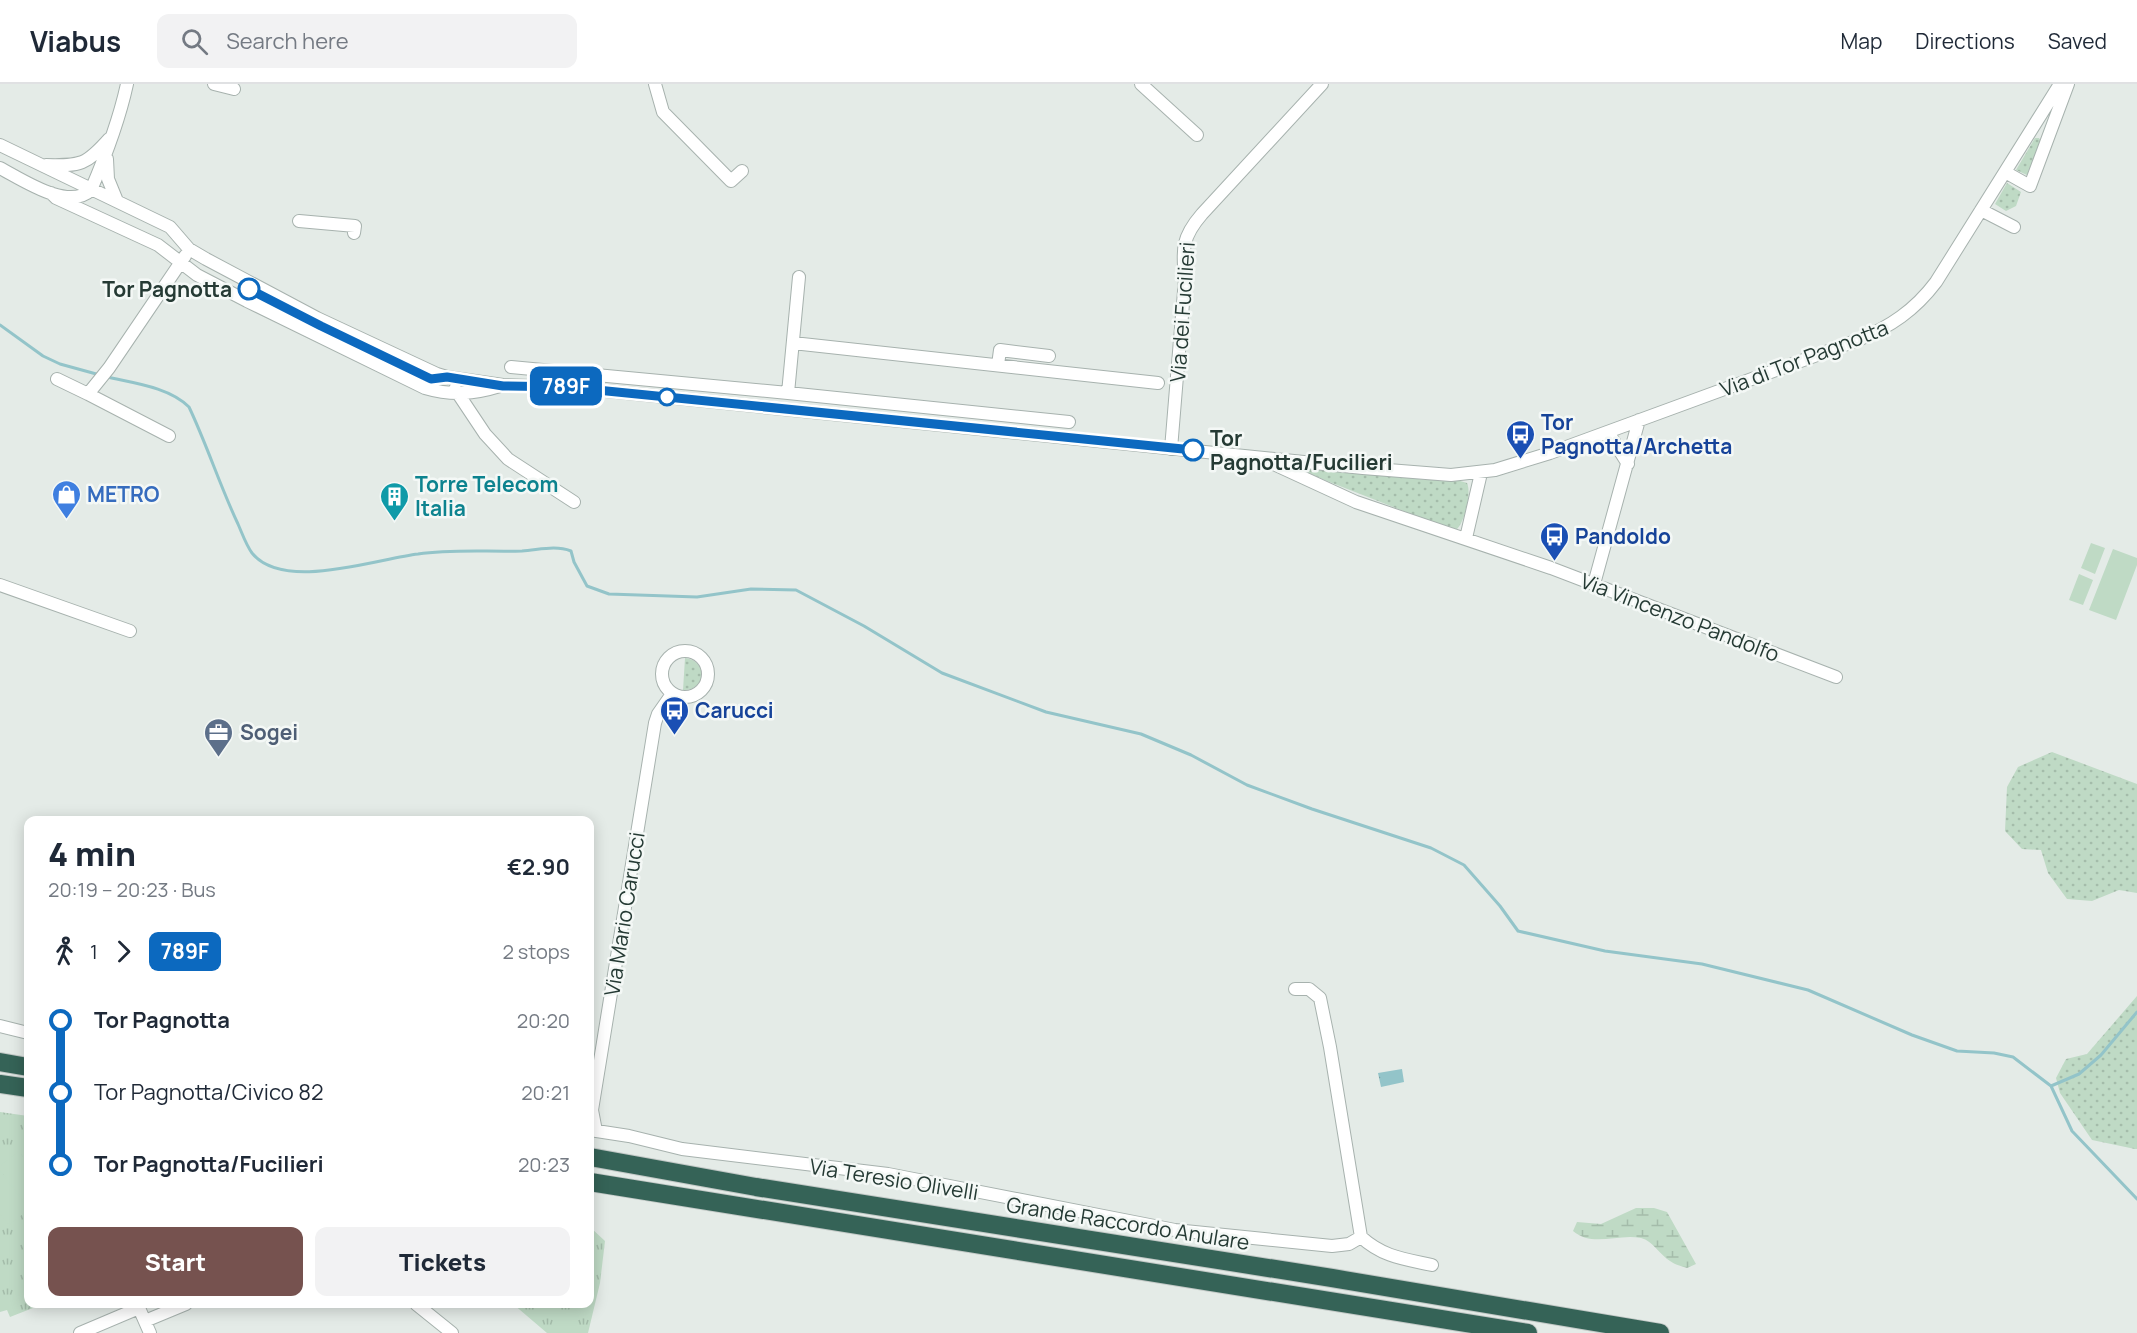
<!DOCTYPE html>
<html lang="en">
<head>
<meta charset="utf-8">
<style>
  body { margin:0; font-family:Manrope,sans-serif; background:#f2f2f3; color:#1f2937; height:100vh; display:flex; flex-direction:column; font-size:22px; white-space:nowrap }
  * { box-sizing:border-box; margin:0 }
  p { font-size:20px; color:#747a83 }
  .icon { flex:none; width:33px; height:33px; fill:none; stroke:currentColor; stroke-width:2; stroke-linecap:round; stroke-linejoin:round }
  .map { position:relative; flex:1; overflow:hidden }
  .drawer { position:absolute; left:24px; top:732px; width:570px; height:492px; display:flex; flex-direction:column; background:#fff; border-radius:12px; box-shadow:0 3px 15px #0003 }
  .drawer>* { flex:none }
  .badge { padding:0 12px; border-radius:9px; font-size:21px; line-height:39px }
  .map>.badge { position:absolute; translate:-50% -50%; box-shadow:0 0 0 3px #fff }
  .legs { display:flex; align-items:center; gap:9px; height:66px; padding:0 24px; font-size:20px }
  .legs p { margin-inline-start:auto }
  .head { display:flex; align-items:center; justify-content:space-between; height:102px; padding:0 24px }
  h1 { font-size:33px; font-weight:800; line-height:45px }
  .primary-button { display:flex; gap:12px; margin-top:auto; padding:12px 24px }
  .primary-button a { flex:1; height:69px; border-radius:12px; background:#76524f; color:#fff; font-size:24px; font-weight:800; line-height:69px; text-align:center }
  .primary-button a+a { background:#f2f2f3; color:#1f2937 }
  ul { padding:0 24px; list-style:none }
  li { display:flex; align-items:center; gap:21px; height:72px; font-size:22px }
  li i { display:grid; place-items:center; width:9px; height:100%; margin:0 8px; background:currentColor }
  li i::after { content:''; width:15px; height:15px; margin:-8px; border:4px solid; border-radius:50%; background:#fff }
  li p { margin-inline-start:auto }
  li:first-child i { background:linear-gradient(#0000 50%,currentColor 0) }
  li:last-child i { background:linear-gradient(currentColor 50%,#0000 0) }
  header { display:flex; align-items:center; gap:36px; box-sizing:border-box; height:84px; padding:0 30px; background:#fff; border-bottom:2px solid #e0e1e3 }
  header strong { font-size:28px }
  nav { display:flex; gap:33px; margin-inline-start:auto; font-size:21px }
  .search { width:420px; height:54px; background:#f2f2f3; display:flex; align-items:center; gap:15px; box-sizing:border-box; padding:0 21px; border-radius:12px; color:#747a83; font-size:22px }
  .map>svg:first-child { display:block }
  .grass { fill:url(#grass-dots) }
  .wetland { fill:url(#wetland-marsh) }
  .park { fill:url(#park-tufts) }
  .pitch { fill:#bfdac5 }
  .water { fill:url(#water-ripples) }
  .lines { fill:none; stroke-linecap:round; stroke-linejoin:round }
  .stream { stroke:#93c4c9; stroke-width:3 }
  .minor-casing { stroke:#a7b2ae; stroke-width:14 }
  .highway-casing { stroke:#c2c8c6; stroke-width:20 }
  .minor { stroke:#fff; stroke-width:12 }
  .highway { stroke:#356357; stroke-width:18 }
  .line-1-casing { stroke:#fff; stroke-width:14 }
  .line-1 { stroke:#0c69bf; stroke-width:9 }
  .stop-1-dot { fill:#fff; stroke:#0c69bf; stroke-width:3 }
  .labels { text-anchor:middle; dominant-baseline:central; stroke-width:5; stroke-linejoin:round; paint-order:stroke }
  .stop-label { font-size:21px; font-weight:bold; fill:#253a34; stroke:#f4f8f6; text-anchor:end }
  .street-label { font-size:21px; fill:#253a34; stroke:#f4f8f6 }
  .transit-label { font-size:21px; font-weight:bold; fill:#164399; stroke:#f4f8f6; text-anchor:start }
  .culture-label { font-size:21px; font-weight:bold; fill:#0d838f; stroke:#f4f8f6; text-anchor:start }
  .shop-label { font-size:21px; font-weight:bold; fill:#366cbe; stroke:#f4f8f6; text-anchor:start }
  .service-label { font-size:21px; font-weight:bold; fill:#4e5e75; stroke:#f4f8f6; text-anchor:start }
</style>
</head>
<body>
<header>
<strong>Viabus</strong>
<div class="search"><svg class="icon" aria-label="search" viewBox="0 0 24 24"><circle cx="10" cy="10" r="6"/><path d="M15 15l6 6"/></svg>Search here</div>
<nav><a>Map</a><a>Directions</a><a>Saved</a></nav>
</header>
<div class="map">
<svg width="2137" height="1249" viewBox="0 0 2137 1249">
  <defs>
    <pattern id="grass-dots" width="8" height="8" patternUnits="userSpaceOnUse" patternTransform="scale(1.5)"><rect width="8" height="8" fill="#bfdac5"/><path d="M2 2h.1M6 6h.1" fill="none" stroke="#a4bcaa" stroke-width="1.8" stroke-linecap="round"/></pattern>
    <pattern id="wetland-marsh" width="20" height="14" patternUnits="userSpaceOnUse" patternTransform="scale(1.5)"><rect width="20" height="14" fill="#bfdac5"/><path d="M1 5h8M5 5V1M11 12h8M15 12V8" fill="none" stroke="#a4bcaa"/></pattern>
    <pattern id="park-tufts" width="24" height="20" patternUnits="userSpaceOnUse" patternTransform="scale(1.5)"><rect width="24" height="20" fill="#bfdac5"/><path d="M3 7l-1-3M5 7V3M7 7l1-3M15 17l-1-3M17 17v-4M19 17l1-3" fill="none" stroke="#a4bcaa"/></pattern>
    <pattern id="water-ripples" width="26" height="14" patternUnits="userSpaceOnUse" patternTransform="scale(1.5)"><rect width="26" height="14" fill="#93c4c9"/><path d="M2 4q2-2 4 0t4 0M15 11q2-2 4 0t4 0" fill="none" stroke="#78a0a4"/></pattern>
  </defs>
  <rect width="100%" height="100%" fill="#e4ebe7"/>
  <path class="grass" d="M2035 54H2039L2041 57 2027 91 2016 86Z
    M2007 99 2021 108 2016 122 2006 127 1995 120Z
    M1311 383 1427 396H1457L1467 399C1472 409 1464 440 1456 446H1452L1327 397 1307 388V385Z
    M685 574C709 577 706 607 683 606Z
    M2052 668 2137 700V809L2119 806 2092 817 2067 815 2048 789 2041 766 2022 765 2005 747 2007 703 2018 683Z
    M2137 912V1065H2135L2092 1056 2060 1009 2056 994 2066 975 2087 970Z"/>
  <path class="wetland" d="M1636 1124H1654L1667 1128 1696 1180 1687 1184C1682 1182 1675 1181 1670 1177 1660 1171 1653 1157 1641 1154 1618 1149 1593 1164 1573 1147L1577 1138 1601 1140Z"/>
  <path class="park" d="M0 1028 28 1032V1220H43L10 1233 7 1226 0 1228Z
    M590 1143 605 1157 600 1199 588 1249H547L513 1220H590Z"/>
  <path class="pitch" d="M2091 459 2105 464 2095 490 2081 484Z
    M2113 465 2137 474V481L2116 536 2089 526Z
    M2079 490 2093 496 2083 521 2069 516Z
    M19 1067 28 1080V1122L0 1086V1082Z
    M0 1088 28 1124V1126L9 1141 0 1130Z"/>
  <path class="water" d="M1402 985 1404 998 1381 1003 1378 989Z"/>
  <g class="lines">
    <path class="stream" d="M0 241 43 272 60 280 100 291
      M107 293C133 299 169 303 189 323 207 361 220 402 238 440 242 449 246 461 252 469 283 508 376 475 418 470 452 465 487 468 522 467 539 466 555 461 571 467L574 478 587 502 609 510 697 513 751 505 796 506 864 542 942 589 1046 628 1141 650 1191 671 1247 701 1312 725 1431 764 1464 781 1500 822 1518 847 1605 867 1702 880 1808 906 1912 951 1957 967 1994 969 2013 973 2051 1002 2072 1047 2137 1115
      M2051 1002 2079 990 2101 971 2137 928"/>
    <defs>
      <path id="minor" d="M214 0 234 5
        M655 0 663 28 731 97 742 87
        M1141 0 1197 51
        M0 61 170 143 189 165 206 175 317 234 437 290 447 293 503 301 567 303 1363 384 1451 391 1495 386 1550 369 1858 256C1890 243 1915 226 1936 198L2060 0
        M107 75 108 95 117 117
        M46 81C81 82 86 81 109 55
        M0 84C23 96 68 127 91 106 106 71 119 37 127 0
        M2005 88 2030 102 2068 0
        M51 109 56 114 158 161 197 191 247 217 425 304C452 312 474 310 500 302
        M1981 126 2014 143
        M299 137 355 142 354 149
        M793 259 1158 299
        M998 281 1000 266 1049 272
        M511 283 788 309 799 193
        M57 295 88 310 109 284 185 172
        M455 305 485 350 508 375 574 418
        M788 309 1069 338
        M88 310 169 352
        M1608 348 1628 380
        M1171 365 1185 195C1182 165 1182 153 1202 130L1322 0
        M1265 376 1356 418 1551 484 1836 593
        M1466 454 1481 389
        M1594 500 1639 336
        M0 501 130 547
        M662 590a23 23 0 1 1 46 0a23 23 0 1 1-46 0Z
        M1295 905H1309L1320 914 1330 963 1361 1153
        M0 942 28 949
        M590 1046 629 1052 682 1065 888 1090 1175 1146 1332 1162 1349 1160 1361 1153C1383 1173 1404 1175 1432 1181
        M596 1047 592 1026 655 639 658 630 672 610
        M416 1220 452 1249
        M145 1237 186 1220
        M80 1249 139 1224 150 1249"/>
      <path id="highway" d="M0 978 28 983
        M0 1000 28 1004
        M590 1073 756 1103 1332 1194 1660 1249
        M590 1098 1528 1249"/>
    </defs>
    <use href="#minor" class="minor-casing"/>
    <use href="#highway" class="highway-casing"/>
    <use href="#minor" class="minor"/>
    <use href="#highway" class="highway"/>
  </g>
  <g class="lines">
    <defs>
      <path id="line-1" d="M249 205 321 242 431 295 447 293 503 302 567 303 1193 366"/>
    </defs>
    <use href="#line-1" class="line-1-casing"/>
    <use href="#line-1" class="line-1"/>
  </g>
  <defs>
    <symbol id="bus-pin" viewBox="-11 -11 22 30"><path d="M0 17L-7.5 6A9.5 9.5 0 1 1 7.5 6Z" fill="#1a4fb4" stroke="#f4f8f6"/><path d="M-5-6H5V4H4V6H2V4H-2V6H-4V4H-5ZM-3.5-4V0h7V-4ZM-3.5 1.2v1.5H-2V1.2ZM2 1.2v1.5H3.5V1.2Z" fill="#fff"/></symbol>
    <symbol id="shop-pin" viewBox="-11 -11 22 30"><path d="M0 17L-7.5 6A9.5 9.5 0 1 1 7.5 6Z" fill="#3f7fe0" stroke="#f4f8f6"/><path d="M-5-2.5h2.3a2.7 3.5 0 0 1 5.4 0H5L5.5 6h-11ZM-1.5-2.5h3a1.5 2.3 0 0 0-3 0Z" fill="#fff"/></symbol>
    <symbol id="building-pin" viewBox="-11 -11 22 30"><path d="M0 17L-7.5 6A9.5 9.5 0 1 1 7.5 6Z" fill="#0f9aa8" stroke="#f4f8f6"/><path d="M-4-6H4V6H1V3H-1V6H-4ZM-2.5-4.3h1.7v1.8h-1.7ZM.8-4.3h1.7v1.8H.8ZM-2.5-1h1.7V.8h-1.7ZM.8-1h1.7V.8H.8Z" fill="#fff"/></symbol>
    <symbol id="office-pin" viewBox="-11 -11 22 30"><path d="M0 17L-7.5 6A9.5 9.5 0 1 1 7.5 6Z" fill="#5c6f8a" stroke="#f4f8f6"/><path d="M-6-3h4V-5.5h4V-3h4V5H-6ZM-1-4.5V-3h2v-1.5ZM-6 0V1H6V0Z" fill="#fff"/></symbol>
  </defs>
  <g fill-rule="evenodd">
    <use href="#bus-pin" x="1504" y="334" width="33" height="45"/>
    <use href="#shop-pin" x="50" y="394" width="33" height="45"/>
    <use href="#building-pin" x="378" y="396" width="33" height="45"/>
    <use href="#bus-pin" x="1538" y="436" width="33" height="45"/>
    <use href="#bus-pin" x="658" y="610" width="33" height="45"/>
    <use href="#office-pin" x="202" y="632" width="33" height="45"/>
  </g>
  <g class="stop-1-dot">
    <circle cx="249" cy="205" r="10"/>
    <circle cx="667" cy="313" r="8"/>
    <circle cx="1193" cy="366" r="10"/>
  </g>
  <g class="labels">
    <g class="stop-label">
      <text x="232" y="205">Tor Pagnotta</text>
      <text x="1210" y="354" text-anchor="start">Tor<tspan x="1210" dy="24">Pagnotta/Fucilieri</tspan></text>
    </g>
    <g class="street-label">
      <text transform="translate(1182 228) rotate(-86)">Via dei Fucilieri</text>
      <text transform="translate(1804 274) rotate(-21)">Via di Tor Pagnotta</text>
      <text transform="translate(1680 533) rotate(21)">Via Vincenzo Pandolfo</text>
      <text transform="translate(624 830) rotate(-81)">Via Mario Carucci</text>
      <text transform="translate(894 1095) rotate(9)">Via Teresio Olivelli</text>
      <text transform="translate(1128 1139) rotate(9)">Grande Raccordo Anulare</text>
    </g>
    <g class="transit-label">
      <text x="1541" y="338">Tor<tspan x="1541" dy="24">Pagnotta/Archetta</tspan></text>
      <text x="1575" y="452">Pandoldo</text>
      <text x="695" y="626">Carucci</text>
    </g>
    <g class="culture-label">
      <text x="415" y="400">Torre Telecom<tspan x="415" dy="24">Italia</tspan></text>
    </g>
    <g class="shop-label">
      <text x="87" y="410">METRO</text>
    </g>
    <g class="service-label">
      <text x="240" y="648">Sogei</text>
    </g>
  </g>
</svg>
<b class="badge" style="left:566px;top:302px;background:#0c69bf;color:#fff">789F</b>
<section class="drawer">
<div class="head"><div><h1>4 min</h1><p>20:19 – 20:23 · Bus</p></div><b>€2.90</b></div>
<div class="legs"><svg class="icon" aria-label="walk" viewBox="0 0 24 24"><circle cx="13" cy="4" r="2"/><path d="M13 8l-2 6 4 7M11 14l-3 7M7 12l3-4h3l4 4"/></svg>1<svg class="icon" aria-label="forward" viewBox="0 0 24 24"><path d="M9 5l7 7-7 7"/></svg><b class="badge" style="background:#0c69bf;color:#fff">789F</b><p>2 stops</p></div>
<ul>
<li><i style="color:#0c69bf"></i><b>Tor Pagnotta</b><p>20:20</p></li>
<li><i style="color:#0c69bf"></i><span>Tor Pagnotta/Civico 82</span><p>20:21</p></li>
<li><i style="color:#0c69bf"></i><b>Tor Pagnotta/Fucilieri</b><p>20:23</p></li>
</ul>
<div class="primary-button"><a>Start</a><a>Tickets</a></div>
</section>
</div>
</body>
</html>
